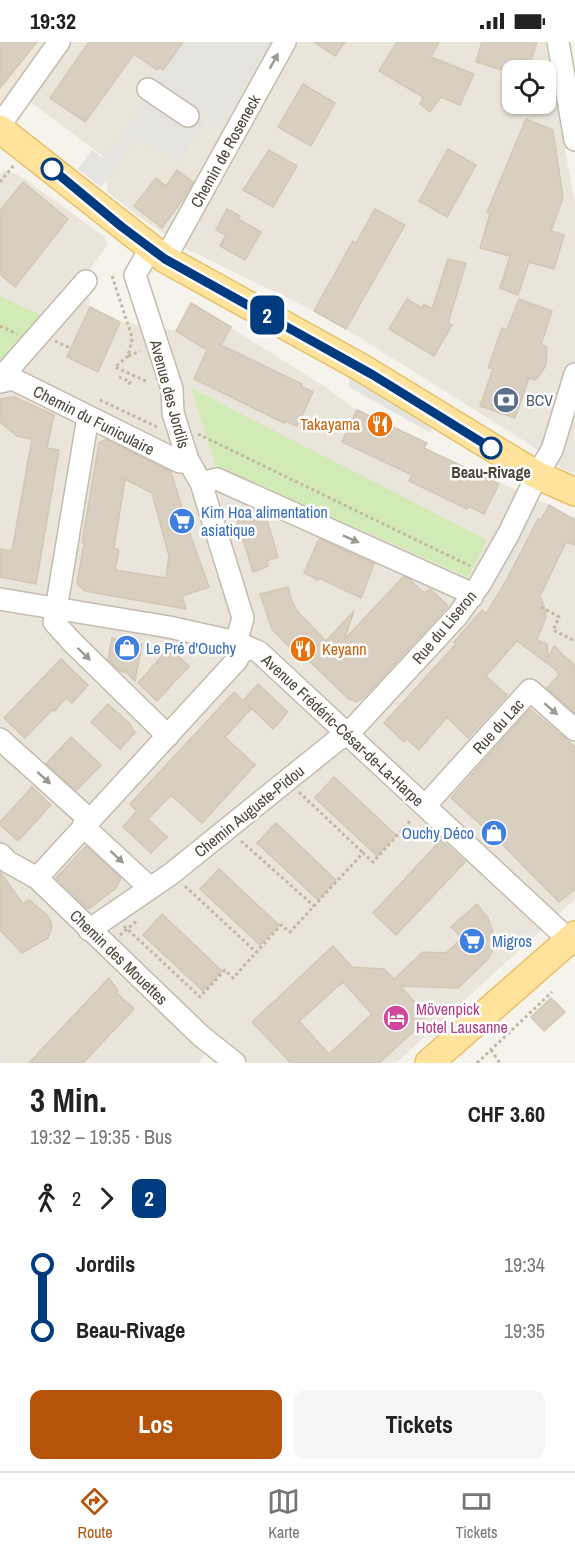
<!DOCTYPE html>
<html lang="de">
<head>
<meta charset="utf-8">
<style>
  body { margin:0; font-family:"Archivo Narrow",sans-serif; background:#f6f6f6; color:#222; height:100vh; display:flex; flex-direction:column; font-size:22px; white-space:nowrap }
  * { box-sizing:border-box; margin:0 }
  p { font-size:20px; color:#767676 }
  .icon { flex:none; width:33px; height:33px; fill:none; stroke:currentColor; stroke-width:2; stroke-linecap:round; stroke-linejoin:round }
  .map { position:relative; height:1021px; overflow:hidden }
  .details { display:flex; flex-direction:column; background:#fff; flex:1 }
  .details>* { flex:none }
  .badge { padding:0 12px; border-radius:9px; font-size:21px; line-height:39px }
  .tools { position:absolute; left:502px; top:18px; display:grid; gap:12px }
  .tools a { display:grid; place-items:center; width:54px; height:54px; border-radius:12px; background:#fff; box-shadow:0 2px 4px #0004; font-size:30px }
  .map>.badge { position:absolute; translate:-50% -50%; box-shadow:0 0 0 3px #fff }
  .legs { display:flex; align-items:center; gap:9px; height:66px; padding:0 30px; font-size:20px }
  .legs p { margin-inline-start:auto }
  .overview { display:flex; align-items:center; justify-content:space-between; height:102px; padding:0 30px }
  h1 { font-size:33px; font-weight:800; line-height:45px }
  .button { display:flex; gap:12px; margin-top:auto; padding:12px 30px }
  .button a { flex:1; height:69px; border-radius:12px; background:#b45309; color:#fff; font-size:24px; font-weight:800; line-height:69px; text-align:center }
  .button a+a { background:#f6f6f6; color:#222 }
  ul { padding:0 30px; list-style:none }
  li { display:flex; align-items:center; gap:21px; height:66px; font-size:22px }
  li i { display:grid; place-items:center; width:9px; height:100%; margin:0 8px; background:currentColor }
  li i::after { content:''; width:15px; height:15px; margin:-8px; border:4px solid; border-radius:50%; background:#fff }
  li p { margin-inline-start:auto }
  li:first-child i { background:linear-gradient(#0000 50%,currentColor 0) }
  li:last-child i { background:linear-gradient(currentColor 50%,#0000 0) }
  .status { display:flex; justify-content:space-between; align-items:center; height:42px; padding:0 30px; background:#fff; direction:ltr }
  .status svg { height:16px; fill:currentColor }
  .menu { display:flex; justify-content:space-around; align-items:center; height:84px; border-top:2px solid #e0e0e0; background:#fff; font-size:16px; color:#767676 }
  .menu a { display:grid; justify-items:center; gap:3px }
  .menu .current { color:#b45309 }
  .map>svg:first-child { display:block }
  .residential { fill:#eae5da; fill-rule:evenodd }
  .education { fill:#efe8d6 }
  .green { fill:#d2eab5 }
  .parking { fill:#e5e3e0 }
  .building { fill:#d8cfc1; stroke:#d3c7b4; stroke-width:1.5; fill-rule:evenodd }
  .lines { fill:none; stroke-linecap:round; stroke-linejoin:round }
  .minor-casing { stroke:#c2bbae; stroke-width:24 }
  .major-casing { stroke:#e6c16a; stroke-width:30 }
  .path { stroke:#c4b79f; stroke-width:3; stroke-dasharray:3 3; stroke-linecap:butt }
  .minor { stroke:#fff; stroke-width:21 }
  .major { stroke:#ffe39c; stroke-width:27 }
  .oneway { fill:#9c9892 }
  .line-1-casing { stroke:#fff; stroke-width:14 }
  .line-1 { stroke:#003b80; stroke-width:9 }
  .stop-1-dot { fill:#fff; stroke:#003b80; stroke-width:3 }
  .labels { text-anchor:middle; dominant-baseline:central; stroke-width:5; stroke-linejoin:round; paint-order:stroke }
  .street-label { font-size:16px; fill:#4b4439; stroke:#fff }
  .service-label { font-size:16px; fill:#4e5e75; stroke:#fff; text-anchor:start }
  .food-label { font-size:16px; fill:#c56008; stroke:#fff; text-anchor:end }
  .stop-label { font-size:16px; font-weight:bold; fill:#4b4439; stroke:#fff }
  .shop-label { font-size:16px; fill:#366cbe; stroke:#fff; text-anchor:start }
  .hotel-label { font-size:16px; fill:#b23c85; stroke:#fff; text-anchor:start }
</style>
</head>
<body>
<div class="status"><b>19:32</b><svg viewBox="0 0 49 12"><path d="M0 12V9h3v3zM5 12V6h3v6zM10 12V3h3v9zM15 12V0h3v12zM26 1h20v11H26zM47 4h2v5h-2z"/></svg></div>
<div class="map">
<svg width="575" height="1021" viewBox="0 0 575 1021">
  <rect width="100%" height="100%" fill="#f6f3ec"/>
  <path class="residential" d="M71 0H545L575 161V431L564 428 526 400 346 287 314 269 189 208 142 177 108 150 103 114 30 60ZM513 28H546V62H513Z
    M3 129 14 131 26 138 105 195 108 203 83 236 86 239 90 265 121 280 176 289 191 261 324 344 357 368 427 401 425 406 549 463 570 475 575 474V857L396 1021H250L218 997 198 1021H0V133Z"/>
  <path class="education" d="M0 0H51L3 65 0 63Z"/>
  <path class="green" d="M0 254 46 276 8 321 0 316Z
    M191 346 487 498 468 535 216 424Z"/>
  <path class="parking" d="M183 0H273L241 46 245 49 220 85 154 40Z
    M149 54 183 65 205 80 178 121 137 95 101 145 78 127 92 108 104 117Z
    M349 334 431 380V391L349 345Z
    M530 461 540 466 506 532 496 528Z"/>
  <path class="building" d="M0 0H37L0 46Z
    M89 0H183L163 28 159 25 157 28 134 12 85 80 50 56Z
    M314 0H345L335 14Z
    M397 0H439L431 15 474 32 460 63 441 55 430 70 420 62 423 55 379 29Z
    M482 0H537L528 28H513V31L476 20Z
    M303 42 335 61 311 104 278 85Z
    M526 77 553 88 563 156 551 189 564 193 554 227 529 220 518 253 500 246 510 214 480 206 490 171 487 170Z
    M448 107 476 123 447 175 419 159Z
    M269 108 297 124 273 165 243 148Z
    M177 128 193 140 183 157 162 186 134 164 156 136 166 144Z
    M23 140 68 177 15 245 0 232V169Z
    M227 167 240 174 238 177 261 190 245 218 220 204 226 193 216 188Z
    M375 167 405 183 346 287 314 269 353 199 356 201Z
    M448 217 466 221 448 281 452 283 434 314 389 287 407 257 422 266 424 262 432 267Z
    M519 257 552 269 541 303 547 305 546 323 540 333 535 338 529 336 515 376 480 364 493 327 488 326 502 286 507 288Z
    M191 261 231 285 221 303 302 342 301 344 313 350 297 384 285 379 284 381 194 337 207 308 176 289Z
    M90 265 120 280 98 330 67 315Z
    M14 355 54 373 47 406 59 408 36 542 0 535V507L12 509 32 397 17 394 0 380V357Z
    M357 368 427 401 424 406 499 442 484 472 468 464 467 467 409 439 412 433 342 400Z
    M106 397 171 430 191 495 209 545 182 554 186 567 85 549 77 542 84 501 82 500 99 401ZM125 437 152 451 169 514 166 536 115 528 119 508 114 506Z
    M549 463 575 478V503L566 500 540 554 545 567 546 575 537 598 547 602 548 616 554 604 575 624V671L547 646 559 633 555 627 517 599 486 634 507 653 468 696 447 675 419 708 407 697 404 700 384 681 456 602 454 600 482 568 486 572 506 539 538 477 541 478Z
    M251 470 254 477 266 474 278 515 267 519 268 524 253 530 236 475Z
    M320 497 374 522 361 556 319 536 318 538 304 531 318 499Z
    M403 535 409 537 424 551 430 547 448 564 365 654 357 660 349 657 305 615 302 618 272 587 260 552 288 545 292 559 297 569 326 599 354 569 344 598Z
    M112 596 142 602 135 639 127 631 120 629 108 618Z
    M169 606 189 624 157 659 138 641Z
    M61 617 88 643 72 661 66 656 54 669 52 668 25 696 4 676Z
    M258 642 288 670 273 687 246 661 251 667 225 695 255 723 202 781 171 753 148 777 167 795 151 811 123 785 137 769 130 762 234 650 243 659Z
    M108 662 129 681 135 691 120 707 91 680Z
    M530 667 575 705V847L559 860 498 798 451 756Z
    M71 695 101 723 76 749 46 722Z
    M334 735 396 793 377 814 315 756Z
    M32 745 51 763 18 799 0 783V780Z
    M276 781 336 838 318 858 257 801Z
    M441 798 465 820 396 893 373 871Z
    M86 804 121 836 116 846 90 866H87L56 836Z
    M219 827 279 883 260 903 200 847Z
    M0 830 23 862 29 858 47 873 51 880 52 885 48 896 22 911 0 888Z
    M477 862 488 876 493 891 492 909 488 917 458 946 400 944 424 971V980L379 1021H291L252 980 333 904 352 925 384 927 394 937 423 910 446 911 462 896 451 885ZM343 940 372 972 329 1012 299 979Z
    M162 872 222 929 203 949 143 893Z
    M109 936 118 949 116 950 134 967 83 1021H29Z
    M551 956 565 970 544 989 531 975Z"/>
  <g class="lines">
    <defs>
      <path id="minor" d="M558 0 575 98
        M148 47 188 74
        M0 83 59 0
        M150 207 135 233 172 347 173 371 188 418 201 441 243 576 236 600
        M165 217 285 0
        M0 337 86 239
        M0 340 13 337 180 420 188 418
        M88 375 54 580 72 600 168 694
        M201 441 217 437 464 548 472 555
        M0 557 169 585 236 600 259 610 569 898
        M0 697 90 778
        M425 764 530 648 575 688
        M83 784 150 846
        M0 812 8 820 37 836 200 993 235 1021
        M37 836 236 619 245 604
        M89 888 171 832 336 699 348 692 458 573 480 542 509 491 537 433 552 408 575 332"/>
      <path id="major" d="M0 87 165 217 362 326 537 433 575 450
        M429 1021 575 893"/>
    </defs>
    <use href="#minor" class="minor-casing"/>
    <use href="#major" class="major-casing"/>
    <path class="path" d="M0 140 14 123
      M112 234 131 292 132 297 128 314 140 309
      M0 284 17 292
      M55 299 68 305 66 308
      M128 314 115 325 148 340
      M119 335 130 340 128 344
      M100 358 159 386
      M198 392 470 524
      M541 565 559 575 553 588 575 599
      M299 750 363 811
      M241 799 314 864
      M185 844 256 910
      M124 884 200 955 225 928 233 936 281 883 290 890 363 811 373 820 412 777
      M120 893 138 878
      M491 1008 500 1021
      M477 1021 552 950"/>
    <use href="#minor" class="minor"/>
    <use href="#major" class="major"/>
  </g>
  <defs><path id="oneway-solid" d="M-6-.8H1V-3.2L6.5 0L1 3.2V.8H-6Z" transform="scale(1.5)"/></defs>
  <g class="oneway">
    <use href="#oneway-solid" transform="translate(274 19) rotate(-61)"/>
    <use href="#oneway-solid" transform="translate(351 497) rotate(24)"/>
    <use href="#oneway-solid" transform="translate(84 612) rotate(44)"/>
    <use href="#oneway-solid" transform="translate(551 667) rotate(41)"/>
    <use href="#oneway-solid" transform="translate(44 736) rotate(42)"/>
    <use href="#oneway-solid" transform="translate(117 815) rotate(43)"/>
  </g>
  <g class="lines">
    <defs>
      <path id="line-1" d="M52 127 122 185 165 217 373 333 491 406"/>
    </defs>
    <use href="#line-1" class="line-1-casing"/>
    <use href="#line-1" class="line-1"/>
  </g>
  <defs>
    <symbol id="bank-disc" viewBox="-11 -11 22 22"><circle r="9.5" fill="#5c6f8a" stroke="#fff"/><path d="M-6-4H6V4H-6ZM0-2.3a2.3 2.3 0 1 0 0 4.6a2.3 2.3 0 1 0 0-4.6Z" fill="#fff"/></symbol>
    <symbol id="restaurant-disc" viewBox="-11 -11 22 22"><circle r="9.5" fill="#e8710a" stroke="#fff"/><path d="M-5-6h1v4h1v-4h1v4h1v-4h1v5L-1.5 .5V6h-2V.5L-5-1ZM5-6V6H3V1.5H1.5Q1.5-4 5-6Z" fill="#fff"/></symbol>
    <symbol id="supermarket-disc" viewBox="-11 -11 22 22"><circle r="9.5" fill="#3f7fe0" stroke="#fff"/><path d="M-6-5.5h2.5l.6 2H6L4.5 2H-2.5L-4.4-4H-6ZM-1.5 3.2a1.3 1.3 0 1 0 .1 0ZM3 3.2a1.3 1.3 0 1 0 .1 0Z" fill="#fff"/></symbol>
    <symbol id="shop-disc" viewBox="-11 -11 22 22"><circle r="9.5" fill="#3f7fe0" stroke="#fff"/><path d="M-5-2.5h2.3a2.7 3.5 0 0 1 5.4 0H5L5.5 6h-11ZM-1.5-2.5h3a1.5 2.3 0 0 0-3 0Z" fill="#fff"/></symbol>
    <symbol id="hotel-disc" viewBox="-11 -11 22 22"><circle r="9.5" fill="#d1479c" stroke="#fff"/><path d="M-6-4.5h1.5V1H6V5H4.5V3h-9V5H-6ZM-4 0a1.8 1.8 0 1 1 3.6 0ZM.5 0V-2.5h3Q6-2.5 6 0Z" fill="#fff"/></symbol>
  </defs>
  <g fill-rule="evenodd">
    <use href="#bank-disc" x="491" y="343" width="30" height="30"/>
    <use href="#restaurant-disc" x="365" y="367" width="30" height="30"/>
    <use href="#supermarket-disc" x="167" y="464" width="30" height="30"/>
    <use href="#shop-disc" x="112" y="591" width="30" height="30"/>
    <use href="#restaurant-disc" x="288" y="592" width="30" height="30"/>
    <use href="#shop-disc" x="479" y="776" width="30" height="30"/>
    <use href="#supermarket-disc" x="457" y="884" width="30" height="30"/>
    <use href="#hotel-disc" x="381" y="961" width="30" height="30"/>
  </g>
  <g class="stop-1-dot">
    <circle cx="52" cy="127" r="10"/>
    <circle cx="491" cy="406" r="10"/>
  </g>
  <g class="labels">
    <g class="street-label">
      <text transform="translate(225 109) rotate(-61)">Chemin de Roseneck</text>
      <text transform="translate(170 352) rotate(75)">Avenue des Jordils</text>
      <text transform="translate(94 378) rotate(27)">Chemin du Funiculaire</text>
      <text transform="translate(444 585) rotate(-50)">Rue du Liseron</text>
      <text transform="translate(498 684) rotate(-48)">Rue du Lac</text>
      <text transform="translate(343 688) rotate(43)">Avenue Frédéric-César-de-La-Harpe</text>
      <text transform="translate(249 769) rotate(-39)">Chemin Auguste-Pidou</text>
      <text transform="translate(119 915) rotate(44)">Chemin des Mouettes</text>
    </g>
    <g class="service-label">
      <text x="526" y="358">BCV</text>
    </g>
    <g class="food-label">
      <text x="360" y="382">Takayama</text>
      <text x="322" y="607" text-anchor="start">Keyann</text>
    </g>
    <g class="stop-label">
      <text x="491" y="430">Beau-Rivage</text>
    </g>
    <g class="shop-label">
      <text x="201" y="470">Kim Hoa alimentation<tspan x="201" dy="18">asiatique</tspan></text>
      <text x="146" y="606">Le Pré d'Ouchy</text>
      <text x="474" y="791" text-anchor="end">Ouchy Déco</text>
      <text x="492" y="899">Migros</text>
    </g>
    <g class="hotel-label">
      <text x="416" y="967">Mövenpick<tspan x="416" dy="18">Hotel Lausanne</tspan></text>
    </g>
  </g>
</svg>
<div class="tools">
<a><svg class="icon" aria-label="locate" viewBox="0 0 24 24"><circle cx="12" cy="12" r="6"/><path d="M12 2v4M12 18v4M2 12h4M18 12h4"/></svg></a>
</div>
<b class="badge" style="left:267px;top:273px;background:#003b80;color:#fff">2</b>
</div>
<section class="details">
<div class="overview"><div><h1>3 Min.</h1><p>19:32 – 19:35 · Bus</p></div><b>CHF 3.60</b></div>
<div class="legs"><svg class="icon" aria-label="walk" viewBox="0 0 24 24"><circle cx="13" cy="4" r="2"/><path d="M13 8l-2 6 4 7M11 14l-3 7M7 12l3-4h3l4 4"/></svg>2<svg class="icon" aria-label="forward" viewBox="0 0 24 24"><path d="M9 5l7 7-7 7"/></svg><b class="badge" style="background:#003b80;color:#fff">2</b></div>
<ul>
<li><i style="color:#003b80"></i><b>Jordils</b><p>19:34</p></li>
<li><i style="color:#003b80"></i><b>Beau-Rivage</b><p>19:35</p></li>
</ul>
<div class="button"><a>Los</a><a>Tickets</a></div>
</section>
<nav class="menu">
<a class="current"><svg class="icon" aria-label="directions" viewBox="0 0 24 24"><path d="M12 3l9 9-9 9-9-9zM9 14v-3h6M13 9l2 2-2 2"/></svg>Route</a>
<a><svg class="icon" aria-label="map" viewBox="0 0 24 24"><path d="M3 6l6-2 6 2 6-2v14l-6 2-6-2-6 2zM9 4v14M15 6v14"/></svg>Karte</a>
<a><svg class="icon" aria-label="tickets" viewBox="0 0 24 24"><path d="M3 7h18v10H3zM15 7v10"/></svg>Tickets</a>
</nav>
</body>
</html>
